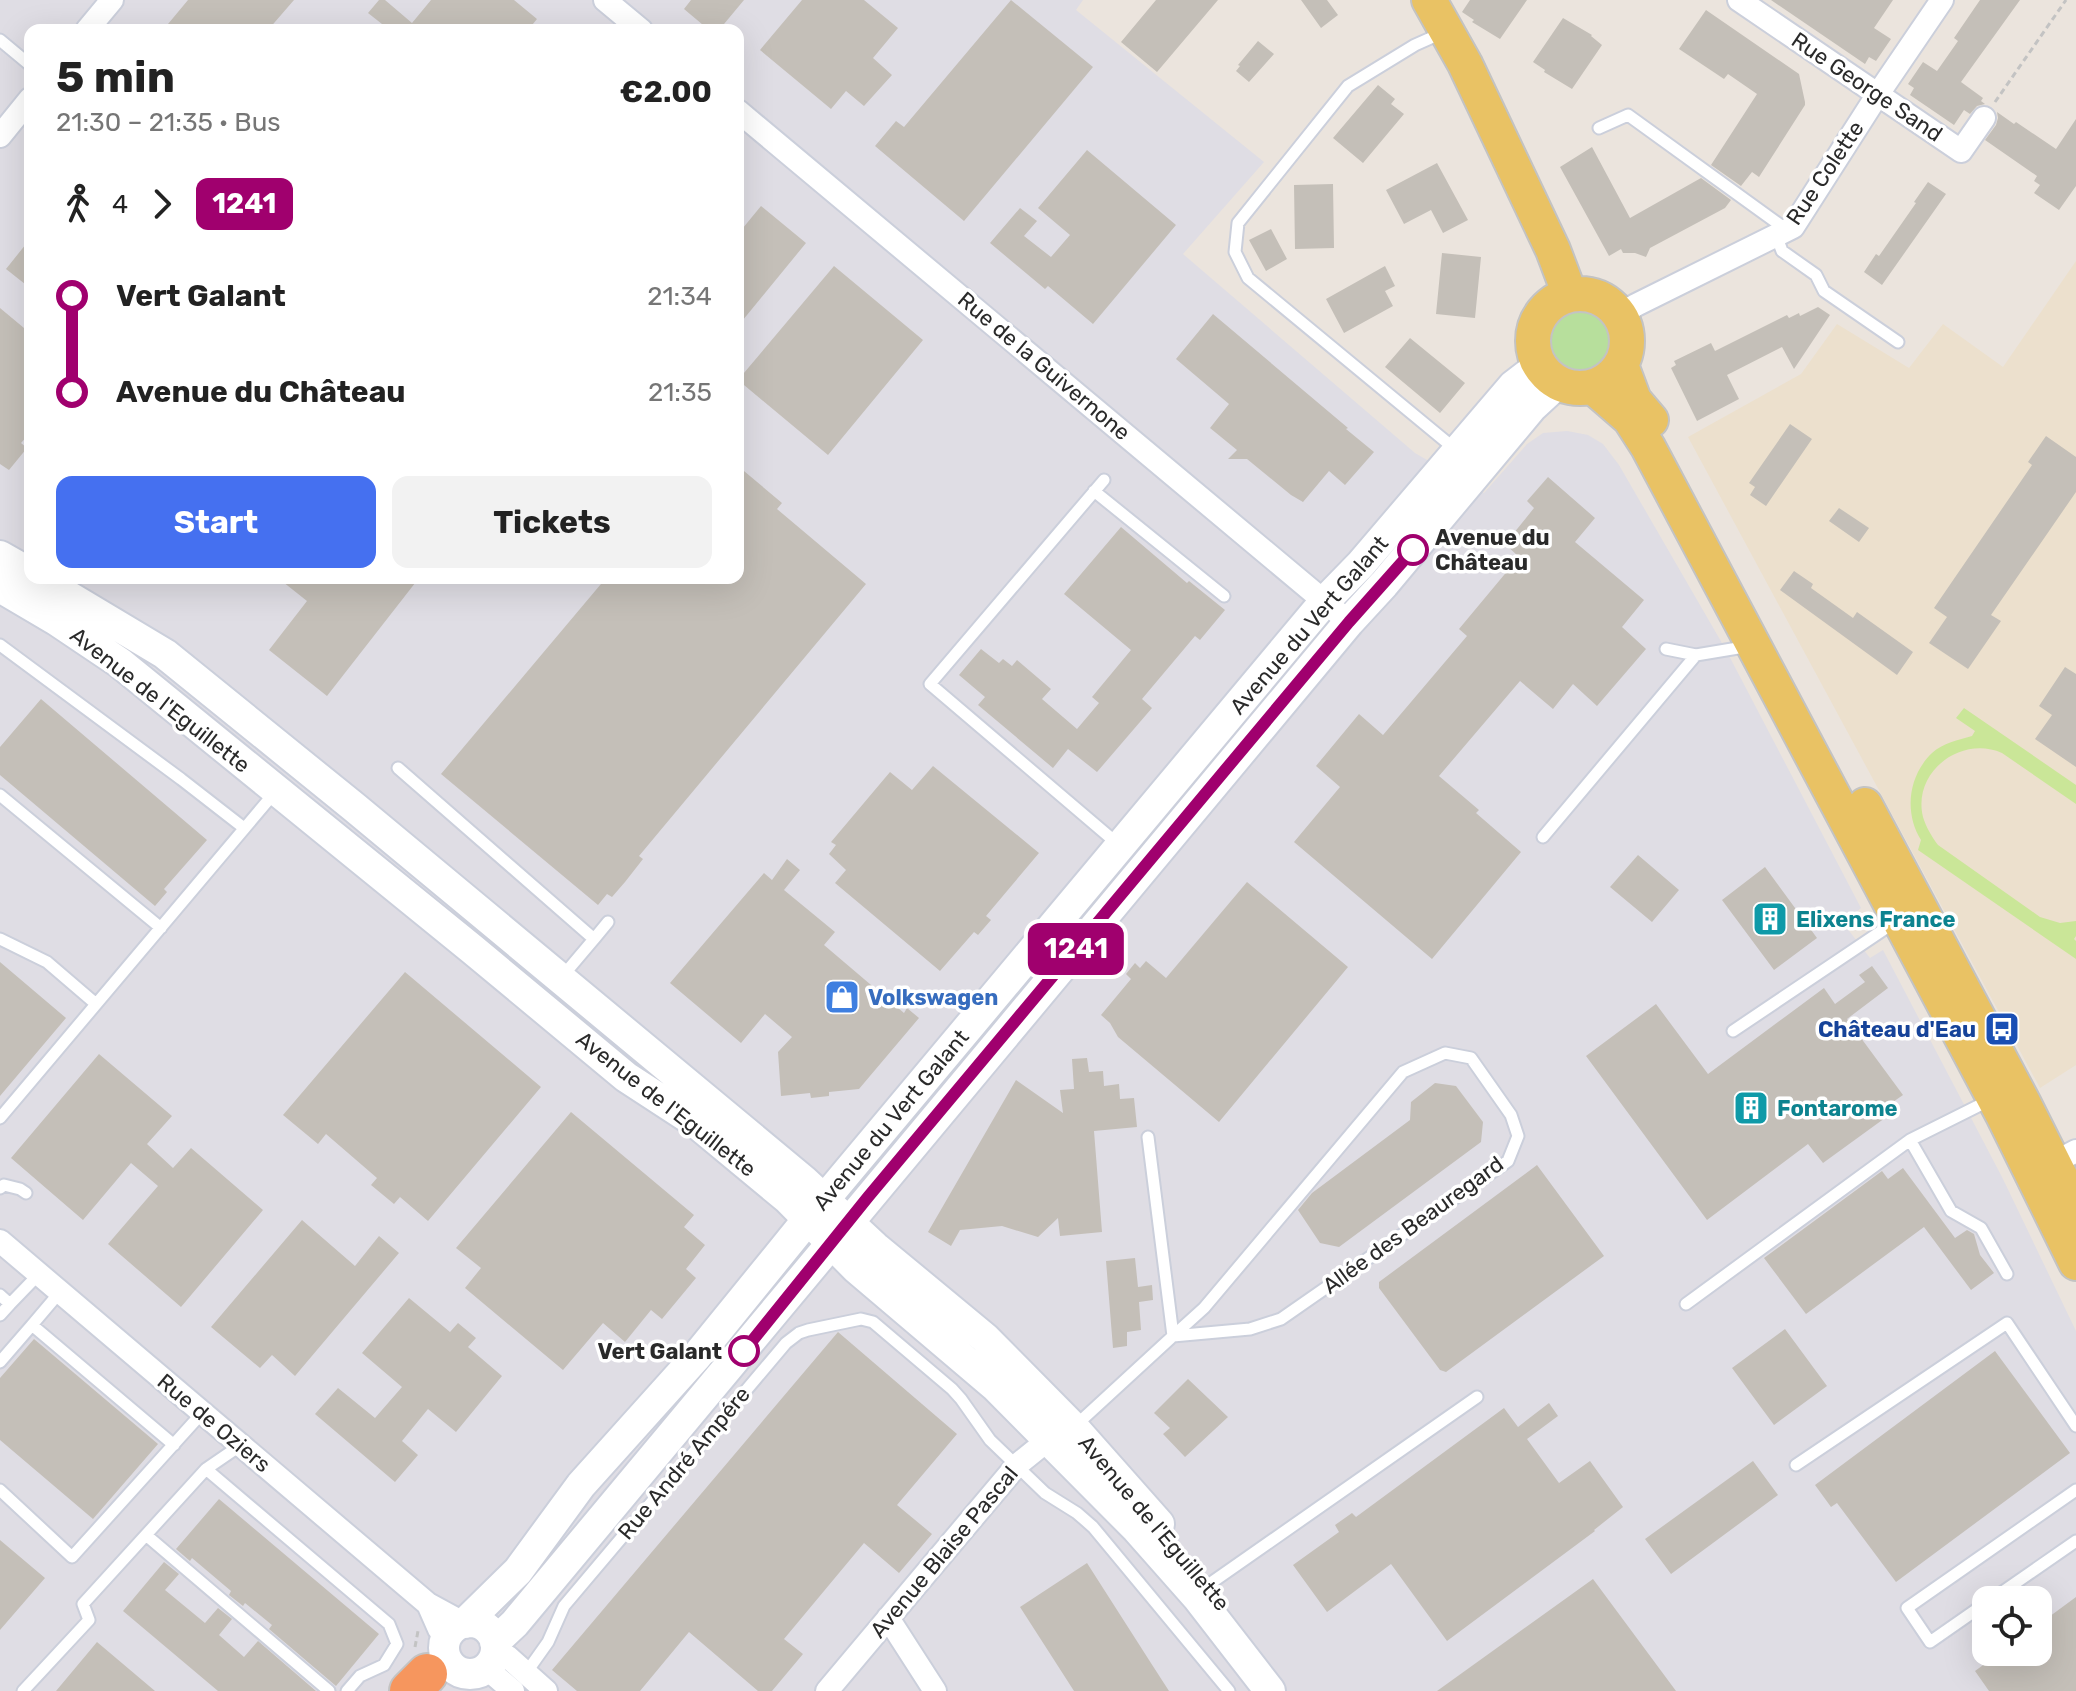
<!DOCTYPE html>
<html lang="en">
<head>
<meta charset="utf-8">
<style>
  body { margin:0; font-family:Rubik,sans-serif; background:#f2f2f2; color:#222; height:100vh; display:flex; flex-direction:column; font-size:30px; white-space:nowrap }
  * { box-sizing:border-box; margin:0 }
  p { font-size:26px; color:#767676 }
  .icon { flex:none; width:44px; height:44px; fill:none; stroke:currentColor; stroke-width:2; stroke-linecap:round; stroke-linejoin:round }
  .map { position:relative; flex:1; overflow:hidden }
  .sheet { position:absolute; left:24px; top:24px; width:720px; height:560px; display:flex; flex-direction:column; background:#fff; border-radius:16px; box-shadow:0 8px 32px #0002 }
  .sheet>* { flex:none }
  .badge { padding:0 16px; border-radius:12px; font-size:28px; line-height:52px }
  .buttons { position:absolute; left:1972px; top:1586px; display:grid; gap:16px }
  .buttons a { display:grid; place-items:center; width:80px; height:80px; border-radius:16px; background:#fff; box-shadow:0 8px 32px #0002; font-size:40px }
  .map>.badge { position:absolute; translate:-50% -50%; box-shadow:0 0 0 4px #fff }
  .legs { display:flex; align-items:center; gap:12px; height:88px; padding:0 32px; font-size:26px }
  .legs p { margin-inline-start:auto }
  .headline { display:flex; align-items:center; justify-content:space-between; height:136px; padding:0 32px }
  h1 { font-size:44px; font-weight:700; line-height:60px }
  .primary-button { display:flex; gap:16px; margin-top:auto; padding:16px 32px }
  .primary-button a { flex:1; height:92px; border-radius:16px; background:#4570f0; color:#fff; font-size:32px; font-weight:700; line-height:92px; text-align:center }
  .primary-button a+a { background:#f2f2f2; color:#222 }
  ul { padding:0 32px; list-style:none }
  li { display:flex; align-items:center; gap:28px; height:96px; font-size:30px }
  li i { display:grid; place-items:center; width:12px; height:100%; margin:0 10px; background:currentColor }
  li i::after { content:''; width:20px; height:20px; margin:-10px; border:6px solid; border-radius:50%; background:#fff }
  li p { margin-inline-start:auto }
  li:first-child i { background:linear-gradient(#0000 50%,currentColor 0) }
  li:last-child i { background:linear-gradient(currentColor 50%,#0000 0) }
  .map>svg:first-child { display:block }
  .industrial { fill:#dfdde4; fill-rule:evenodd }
  .education { fill:#ece0cd }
  .green { fill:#b7df9c }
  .pitch { fill:#cae698 }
  .building { fill:#c4bfb8 }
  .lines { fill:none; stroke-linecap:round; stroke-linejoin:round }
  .lane-casing { stroke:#cbcfdb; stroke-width:15 }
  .street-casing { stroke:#cbcfdb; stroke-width:26 }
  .secondary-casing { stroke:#cbcfdb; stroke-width:34 }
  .primary-casing { stroke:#c3c3c3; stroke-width:38 }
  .highway-casing { stroke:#c3c3c3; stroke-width:44 }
  .path { stroke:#c3c3c3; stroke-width:3; stroke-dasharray:6 4; stroke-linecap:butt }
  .lane { stroke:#fff; stroke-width:11 }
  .street { stroke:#fff; stroke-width:22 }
  .secondary { stroke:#fff; stroke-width:30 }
  .primary { stroke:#e9c264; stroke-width:34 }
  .highway { stroke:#f6965e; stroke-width:40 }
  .line-1-casing { stroke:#fff; stroke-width:18 }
  .line-1 { stroke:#a0006e; stroke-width:12 }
  .stop-1-dot { fill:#fff; stroke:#a0006e; stroke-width:4 }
  .labels { text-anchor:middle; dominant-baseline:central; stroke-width:7; stroke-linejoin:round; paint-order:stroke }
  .street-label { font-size:22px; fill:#2a2a2a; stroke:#fff }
  .stop-label { font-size:22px; font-weight:bold; fill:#2a2a2a; stroke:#fff; text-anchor:start }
  .culture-label { font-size:22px; font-weight:bold; fill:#0d838f; stroke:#fff; text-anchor:start }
  .shop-label { font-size:22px; font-weight:bold; fill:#366cbe; stroke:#fff; text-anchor:start }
  .transit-label { font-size:22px; font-weight:bold; fill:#164399; stroke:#fff; text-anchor:end }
</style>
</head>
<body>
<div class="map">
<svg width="2076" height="1691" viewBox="0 0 2076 1691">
  <rect width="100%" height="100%" fill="#ebe4dd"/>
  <path class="industrial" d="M0 0H1083L1076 10 1264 162 1183 254 1415 453 1484 493 1527 444 1543 433 1567 431 1588 435 1603 444 1619 465 1726 650 1861 908 1843 923 1870 958 1883 950 2002 1177 2076 1331V1691H0ZM30 30H738V578H30ZM1986 1600H2038V1652H1986Z"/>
  <path class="education" d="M2076 261V1065L2040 1088 1688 437 1801 374 1837 324 1909 368 1943 324 2003 367Z"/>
  <path class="green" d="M1547 341a34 34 0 1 1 68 0a34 34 0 1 1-68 0Z"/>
  <path class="pitch" d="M1964 708 2076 785V804L2002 753C1961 735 1912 772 1923 817 1926 827 1932 837 1938 845L2040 917 2060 923 2076 921V936L2074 939 2076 941V959L1918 850 1921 840C1904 813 1908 776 1932 753 1943 743 1958 740 1972 736L1975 731 1956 718Z"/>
  <path class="building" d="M188 0H294L268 30H163Z
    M379 0H385L412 23 431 0H514L537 19 528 30H379L382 24 368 13Z
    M691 0H744L719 30H709L684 9Z
    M802 0H864L898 28 873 58 892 75 864 106 846 91 831 109 760 50Z
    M1011 0 1093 67 964 221 875 146 896 121 904 127Z
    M1156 0H1218L1157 72 1121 42Z
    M1301 0H1327L1338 15 1321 28Z
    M1470 0H1527L1500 39 1472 22 1474 20 1462 12Z
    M1771 0H1893L1874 28 1891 39 1876 61 1869 57 1865 64Z
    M1980 0H2020L1961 82 1983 98 1981 101 1985 104 1977 106 1970 114 1964 110 1954 125 1910 95 1914 88 1908 84 1923 62 1937 71 1958 41 1954 38Z
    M1706 10 1799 74 1805 102V105L1759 177 1752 172 1741 186 1711 165 1757 94 1728 74 1724 79 1679 49Z
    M1563 18 1592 35 1591 36 1602 45 1572 89 1544 72 1545 70 1533 62Z
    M1258 41 1274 54 1249 82 1236 71 1240 66 1238 65Z
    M1378 85 1395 99 1391 104 1404 114 1363 163 1333 138Z
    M1997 112 2014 124 2016 122 2056 149 2076 119V186L2059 210 2034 193 2040 185 2034 181 2037 176 1985 140 1996 125 1998 118Z
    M1592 147 1630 218 1701 178 1731 200 1725 208 1650 248 1646 257 1635 253H1623L1621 249 1609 256 1560 167Z
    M1087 150 1176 225 1093 324 1048 286 1045 289 990 243 1020 208 1037 221 1024 236 1051 257 1070 235 1038 208Z
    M1437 163 1468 220 1443 233 1431 210 1404 224 1386 190Z
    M1928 182 1946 194 1882 285 1864 272 1876 254 1879 256 1916 203 1914 202Z
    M1333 184 1334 248 1295 249 1294 185Z
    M761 206 806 243 738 326V234Z
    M1271 229 1287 259 1266 271 1249 240Z
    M30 239V288L6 269Z
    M1442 253 1481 257 1475 318 1436 314Z
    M834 266 923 340 828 455 738 380Z
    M1385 266 1395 286 1385 291 1393 306 1344 333 1326 299Z
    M1818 307 1830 315 1794 369 1782 347 1727 375 1739 399 1697 421 1671 368 1676 365 1674 361 1711 343 1715 351 1787 315 1789 318 1799 313 1800 316Z
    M0 308 30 333V433L21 443 27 448 9 470 0 464Z
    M1213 314 1348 428 1346 429 1374 452 1345 485 1329 471 1303 502 1291 495 1247 459H1228L1237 450 1210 428 1229 404 1176 359Z
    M1410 338 1465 383 1440 413 1385 367Z
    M1790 424 1812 439 1766 506 1750 495 1755 487 1749 483Z
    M2046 436 2076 457V492L1991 615 2001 621 1968 669 1929 643 1947 617 1934 608 2032 465 2028 462Z
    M738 466 782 503 777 509 866 584 639 856 643 859 625 882 612 897 607 894 598 905 441 774 606 578H738Z
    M1548 477 1595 518 1575 542 1644 600 1622 627 1646 649 1597 706 1573 684 1553 709 1520 681 1439 776 1479 810 1476 813 1521 852 1432 959 1294 842 1340 787 1316 766 1359 714 1383 735 1467 636 1459 629 1519 557 1505 544 1534 508 1527 501Z
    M1839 508 1869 528 1859 542 1829 521Z
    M1121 527 1187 583 1189 581 1225 610 1200 640 1195 636 1142 699 1152 708 1097 772 1068 749 1053 768 978 705 985 697 959 675 981 649 999 663 1003 659 1012 666 1017 660 1051 689 1042 699 1077 729 1099 703 1092 697 1131 650 1064 594Z
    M1794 571 1813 584 1811 588 1853 618 1857 612 1913 652 1897 675 1780 590Z
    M278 578H419L327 696 269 650 307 601Z
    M2065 667 2076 674V767L2035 739 2052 715 2039 706Z
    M41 699 207 840 164 889 167 892 155 906 0 775V747Z
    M933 766 1039 853 986 916 991 920 978 935 974 932 940 971 835 883 846 870 829 854 836 845 831 842 890 772 912 790Z
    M1638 855 1679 890 1652 922 1610 887Z
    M787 859 800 870 784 890 835 932 824 945 904 1013 907 1008 919 1018 859 1089 829 1092V1096L811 1098 810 1093 781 1096 778 1052 792 1037 765 1014 741 1043 670 983 764 873 772 880Z
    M1765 867 1817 938 1774 970 1722 900Z
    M1247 882 1348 967 1219 1122 1118 1037 1110 1023 1101 1015 1131 979 1126 974 1135 963 1140 968 1146 961 1166 978Z
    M0 962 66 1018 0 1096Z
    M1872 966 1888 988 1847 1019 1903 1095 1880 1111 1885 1118 1823 1163 1808 1144 1707 1220 1586 1056 1656 1004 1708 1074 1824 988 1835 1004 1865 982 1859 975Z
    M405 972 541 1087 428 1221 400 1197 394 1204 371 1185 377 1178 326 1134 318 1144 283 1115Z
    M99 1054 172 1116 147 1144 173 1168 191 1148 263 1210 181 1307 108 1244 158 1186 131 1163 83 1220 11 1158Z
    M1087 1058 1089 1072 1103 1071 1104 1086 1119 1084 1120 1099 1134 1098 1137 1127 1094 1131 1102 1232 1060 1236 1058 1218 1038 1237 1002 1226 960 1230 951 1246 928 1232 1016 1080 1063 1113 1060 1090 1074 1089 1072 1059Z
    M1435 1083 1456 1086 1483 1122 1481 1142 1339 1247 1320 1243 1298 1210 1312 1193 1410 1120 1411 1102Z
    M571 1112 694 1215 684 1227 705 1245 686 1269 696 1278 662 1319 651 1310 625 1342 603 1323 563 1370 465 1288 481 1268 456 1248Z
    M1537 1165 1604 1256 1446 1372 1440 1370 1379 1288V1282Z
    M1903 1168 1955 1238 1967 1230 1974 1234 1980 1255 1994 1273 1971 1290 1924 1227 1806 1314 1764 1258 1882 1171 1888 1179Z
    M302 1220 355 1266 379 1236 399 1253 295 1376 272 1355 260 1368 211 1327Z
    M1135 1258 1138 1287 1152 1285 1153 1300 1139 1302 1141 1330 1127 1332V1346L1113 1348 1106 1261Z
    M409 1298 450 1332 458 1323 476 1338 468 1347 502 1376 456 1432 428 1409 402 1441 418 1455 395 1482 315 1414 338 1388 375 1418 402 1387 362 1353Z
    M1785 1329 1827 1386 1774 1425 1732 1368Z
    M838 1332 957 1434 897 1505 932 1534 899 1573 864 1543 784 1639 803 1654 772 1691H758L689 1632 640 1691H577L552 1670Z
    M34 1339 158 1444 93 1519 0 1440V1378Z
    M1995 1351 2070 1453 1896 1582 1837 1503 1831 1507 1815 1485Z
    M1188 1379 1228 1417 1185 1457 1163 1434 1170 1428 1154 1413Z
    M1549 1403 1558 1416 1527 1439 1559 1483 1590 1461 1623 1507 1594 1530 1595 1531 1447 1641 1391 1564 1327 1612 1293 1565 1339 1532 1335 1525 1352 1513 1356 1517 1504 1408 1518 1427Z
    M1753 1461 1778 1495 1671 1574 1645 1539Z
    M219 1499 379 1634 336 1686 269 1629 272 1625 245 1603 243 1606 229 1595 231 1591 192 1558 190 1561 176 1549Z
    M0 1540 45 1578 0 1630Z
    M164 1562 179 1574 165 1590 205 1623 218 1608 232 1619 219 1635 244 1657 258 1641 316 1691H218L123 1611Z
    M1087 1563 1149 1660 1169 1691H1074L1020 1607Z
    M1593 1579 1676 1691H1437Z
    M2076 1597V1691H1989L1975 1671 2001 1652H2038V1625Z
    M97 1642 155 1691H56Z"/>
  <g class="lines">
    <defs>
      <path id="lane" d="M1442 33 1415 45 1348 86 1238 223 1235 252 1248 278 1455 449
        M0 40 30 65
        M1599 128 1628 115 1787 230
        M1776 235 1782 251 1816 275 1824 291 1898 342
        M1104 480 930 684 1119 845
        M1094 491 1224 596
        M0 645 181 779 244 828
        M1666 649 1696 655 1750 646
        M398 768 594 939 608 922
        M0 795 161 928
        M1543 837 1696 655
        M0 939 47 962 96 1004
        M561 978 594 939
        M1733 1031 1895 922
        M1445 1053 1471 1058 1511 1115 1518 1136 1508 1161 1281 1319 1250 1329 1173 1336 1204 1308 1403 1072Z
        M0 1118 276 791
        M1910 1140 1951 1211 1981 1228 2007 1274
        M0 1188 4 1185 20 1189 26 1193
        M0 1295 10 1304 0 1315
        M10 1304 39 1274
        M1686 1304 1910 1140 1990 1100
        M32 1325 60 1292
        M0 1362 32 1325 174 1445
        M1074 1427 1173 1336 1148 1137
        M1796 1465 2007 1323 2076 1426
        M206 1469 389 1624 397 1644 384 1665 360 1676 347 1691
        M0 1490 72 1557 202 1413
        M146 1535 329 1691
        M1208 1585 1477 1397
        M1991 1600 2076 1541
        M1986 1603 1930 1642 1907 1608 2076 1490
        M526 1673 548 1642 564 1606 786 1343 799 1333 808 1330 861 1319 873 1322 952 1389 961 1399 990 1440 1045 1493 1077 1513 1093 1527 1229 1691
        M23 1691 89 1620 83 1604 206 1469 241 1445"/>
      <path id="street" d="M605 0 641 30
        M1739 0 1961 151 1984 118
        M87 30 112 0
        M738 111 1349 622
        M0 136 30 99
        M1619 315 1636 305 1793 227 1878 94 1942 0
        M2055 1162 2076 1151
        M0 1241 428 1604 463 1623
        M428 1604 439 1629 446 1639
        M888 1618 935 1691
        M496 1650 508 1657 546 1691
        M486 1668 513 1691
        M827 1691 1017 1465 1048 1440 1062 1433"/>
      <path id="secondary" d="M0 556 30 573
        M38 578 165 654 354 807 803 1180 875 1247 985 1338 1074 1428 1159 1524
        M0 587 56 620 120 663 472 949 626 1077 695 1122 788 1199 856 1268 995 1386 1137 1529 1198 1598 1270 1691
        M444 1648a26 26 0 1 1 52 0a26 26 0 1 1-52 0Z
        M465 1623 518 1571 581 1485 696 1357 808 1219 1325 601 1361 564 1513 386 1539 366
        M495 1642 515 1623 1349 622 1384 584 1532 407 1558 383"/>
      <path id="primary" d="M1429 0 1465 64 1553 250 1570 295
        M1533 341a47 47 0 1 1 94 0a47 47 0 1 1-94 0Z
        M1621 365 1634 400 1651 420
        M1593 387 1630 419 1648 447 2003 1115 2076 1263
        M1865 805 2024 1104 2076 1208"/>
      <path id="highway" d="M410 1691 427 1674"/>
    </defs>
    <use href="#lane" class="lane-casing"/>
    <use href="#street" class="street-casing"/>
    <use href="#secondary" class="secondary-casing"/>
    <use href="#primary" class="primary-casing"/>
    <use href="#highway" class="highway-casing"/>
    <path class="path" d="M1995 102 2066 0
      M415 1647 418 1631"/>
    <use href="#lane" class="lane"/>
    <use href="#street" class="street"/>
    <use href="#secondary" class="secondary"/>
    <use href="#primary" class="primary"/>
    <use href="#highway" class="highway"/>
  </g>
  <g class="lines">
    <defs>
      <path id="line-1" d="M744 1351 868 1197 1349 622 1413 550"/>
    </defs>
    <use href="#line-1" class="line-1-casing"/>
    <use href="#line-1" class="line-1"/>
  </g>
  <defs>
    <symbol id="building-square" viewBox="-11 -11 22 22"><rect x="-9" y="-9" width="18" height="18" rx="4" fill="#0f9aa8" stroke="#fff"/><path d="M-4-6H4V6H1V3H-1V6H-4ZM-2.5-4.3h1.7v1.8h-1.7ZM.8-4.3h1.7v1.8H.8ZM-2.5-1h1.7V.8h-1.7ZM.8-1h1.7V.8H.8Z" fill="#fff"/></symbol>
    <symbol id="shop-square" viewBox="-11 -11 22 22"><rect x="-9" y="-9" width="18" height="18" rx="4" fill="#3f7fe0" stroke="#fff"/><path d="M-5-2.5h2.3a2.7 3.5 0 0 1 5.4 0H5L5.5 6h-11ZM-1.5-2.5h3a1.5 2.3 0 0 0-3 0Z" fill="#fff"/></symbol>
    <symbol id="bus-square" viewBox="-11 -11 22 22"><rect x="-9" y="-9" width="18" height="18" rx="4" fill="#1a4fb4" stroke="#fff"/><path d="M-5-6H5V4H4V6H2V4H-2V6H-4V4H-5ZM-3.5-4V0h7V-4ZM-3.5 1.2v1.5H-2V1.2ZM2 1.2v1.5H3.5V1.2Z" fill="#fff"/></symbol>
  </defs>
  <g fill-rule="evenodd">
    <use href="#building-square" x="1750" y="899" width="40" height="40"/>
    <use href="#shop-square" x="822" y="977" width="40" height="40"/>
    <use href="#bus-square" x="1982" y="1009" width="40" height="40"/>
    <use href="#building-square" x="1731" y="1088" width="40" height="40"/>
  </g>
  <g class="stop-1-dot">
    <circle cx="1413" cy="550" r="14"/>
    <circle cx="744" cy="1351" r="14"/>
  </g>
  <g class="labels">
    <g class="street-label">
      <text transform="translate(1867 87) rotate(34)">Rue George Sand</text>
      <text transform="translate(1825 173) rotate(-56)">Rue Colette</text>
      <text transform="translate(1044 366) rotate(40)">Rue de la Guivernone</text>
      <text transform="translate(1309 625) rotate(-49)">Avenue du Vert Galant</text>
      <text transform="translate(160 700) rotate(38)">Avenue de l'Eguillette</text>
      <text transform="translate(666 1104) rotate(38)">Avenue de l'Eguillette</text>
      <text transform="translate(891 1120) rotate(-50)">Avenue du Vert Galant</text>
      <text transform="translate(1413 1225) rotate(-36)">Allée des Beauregard</text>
      <text transform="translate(214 1423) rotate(40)">Rue de Oziers</text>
      <text transform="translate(684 1463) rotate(-50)">Rue André Ampére</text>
      <text transform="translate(1154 1523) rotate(50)">Avenue de l'Eguillette</text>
      <text transform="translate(944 1552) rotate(-50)">Avenue Blaise Pascal</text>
    </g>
    <g class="stop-label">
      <text x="1435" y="537">Avenue du<tspan x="1435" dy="25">Château</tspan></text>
      <text x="722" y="1351" text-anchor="end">Vert Galant</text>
    </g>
    <g class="culture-label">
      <text x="1796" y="919">Elixens France</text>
      <text x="1777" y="1108">Fontarome</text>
    </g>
    <g class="shop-label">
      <text x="868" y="997">Volkswagen</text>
    </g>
    <g class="transit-label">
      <text x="1976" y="1029">Château d'Eau</text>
    </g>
  </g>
</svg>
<div class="buttons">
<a><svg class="icon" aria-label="locate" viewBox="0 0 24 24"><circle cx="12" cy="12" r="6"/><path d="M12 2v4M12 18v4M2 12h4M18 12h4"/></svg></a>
</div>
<b class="badge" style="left:1076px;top:949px;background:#a0006e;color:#fff">1241</b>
<section class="sheet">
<div class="headline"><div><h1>5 min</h1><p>21:30 – 21:35 · Bus</p></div><b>€2.00</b></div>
<div class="legs"><svg class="icon" aria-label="walk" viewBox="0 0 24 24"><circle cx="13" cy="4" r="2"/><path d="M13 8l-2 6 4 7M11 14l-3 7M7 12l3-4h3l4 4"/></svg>4<svg class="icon" aria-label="forward" viewBox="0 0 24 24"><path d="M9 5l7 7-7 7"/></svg><b class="badge" style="background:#a0006e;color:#fff">1241</b></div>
<ul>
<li><i style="color:#a0006e"></i><b>Vert Galant</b><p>21:34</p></li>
<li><i style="color:#a0006e"></i><b>Avenue du Château</b><p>21:35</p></li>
</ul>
<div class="primary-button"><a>Start</a><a>Tickets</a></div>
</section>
</div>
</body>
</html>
